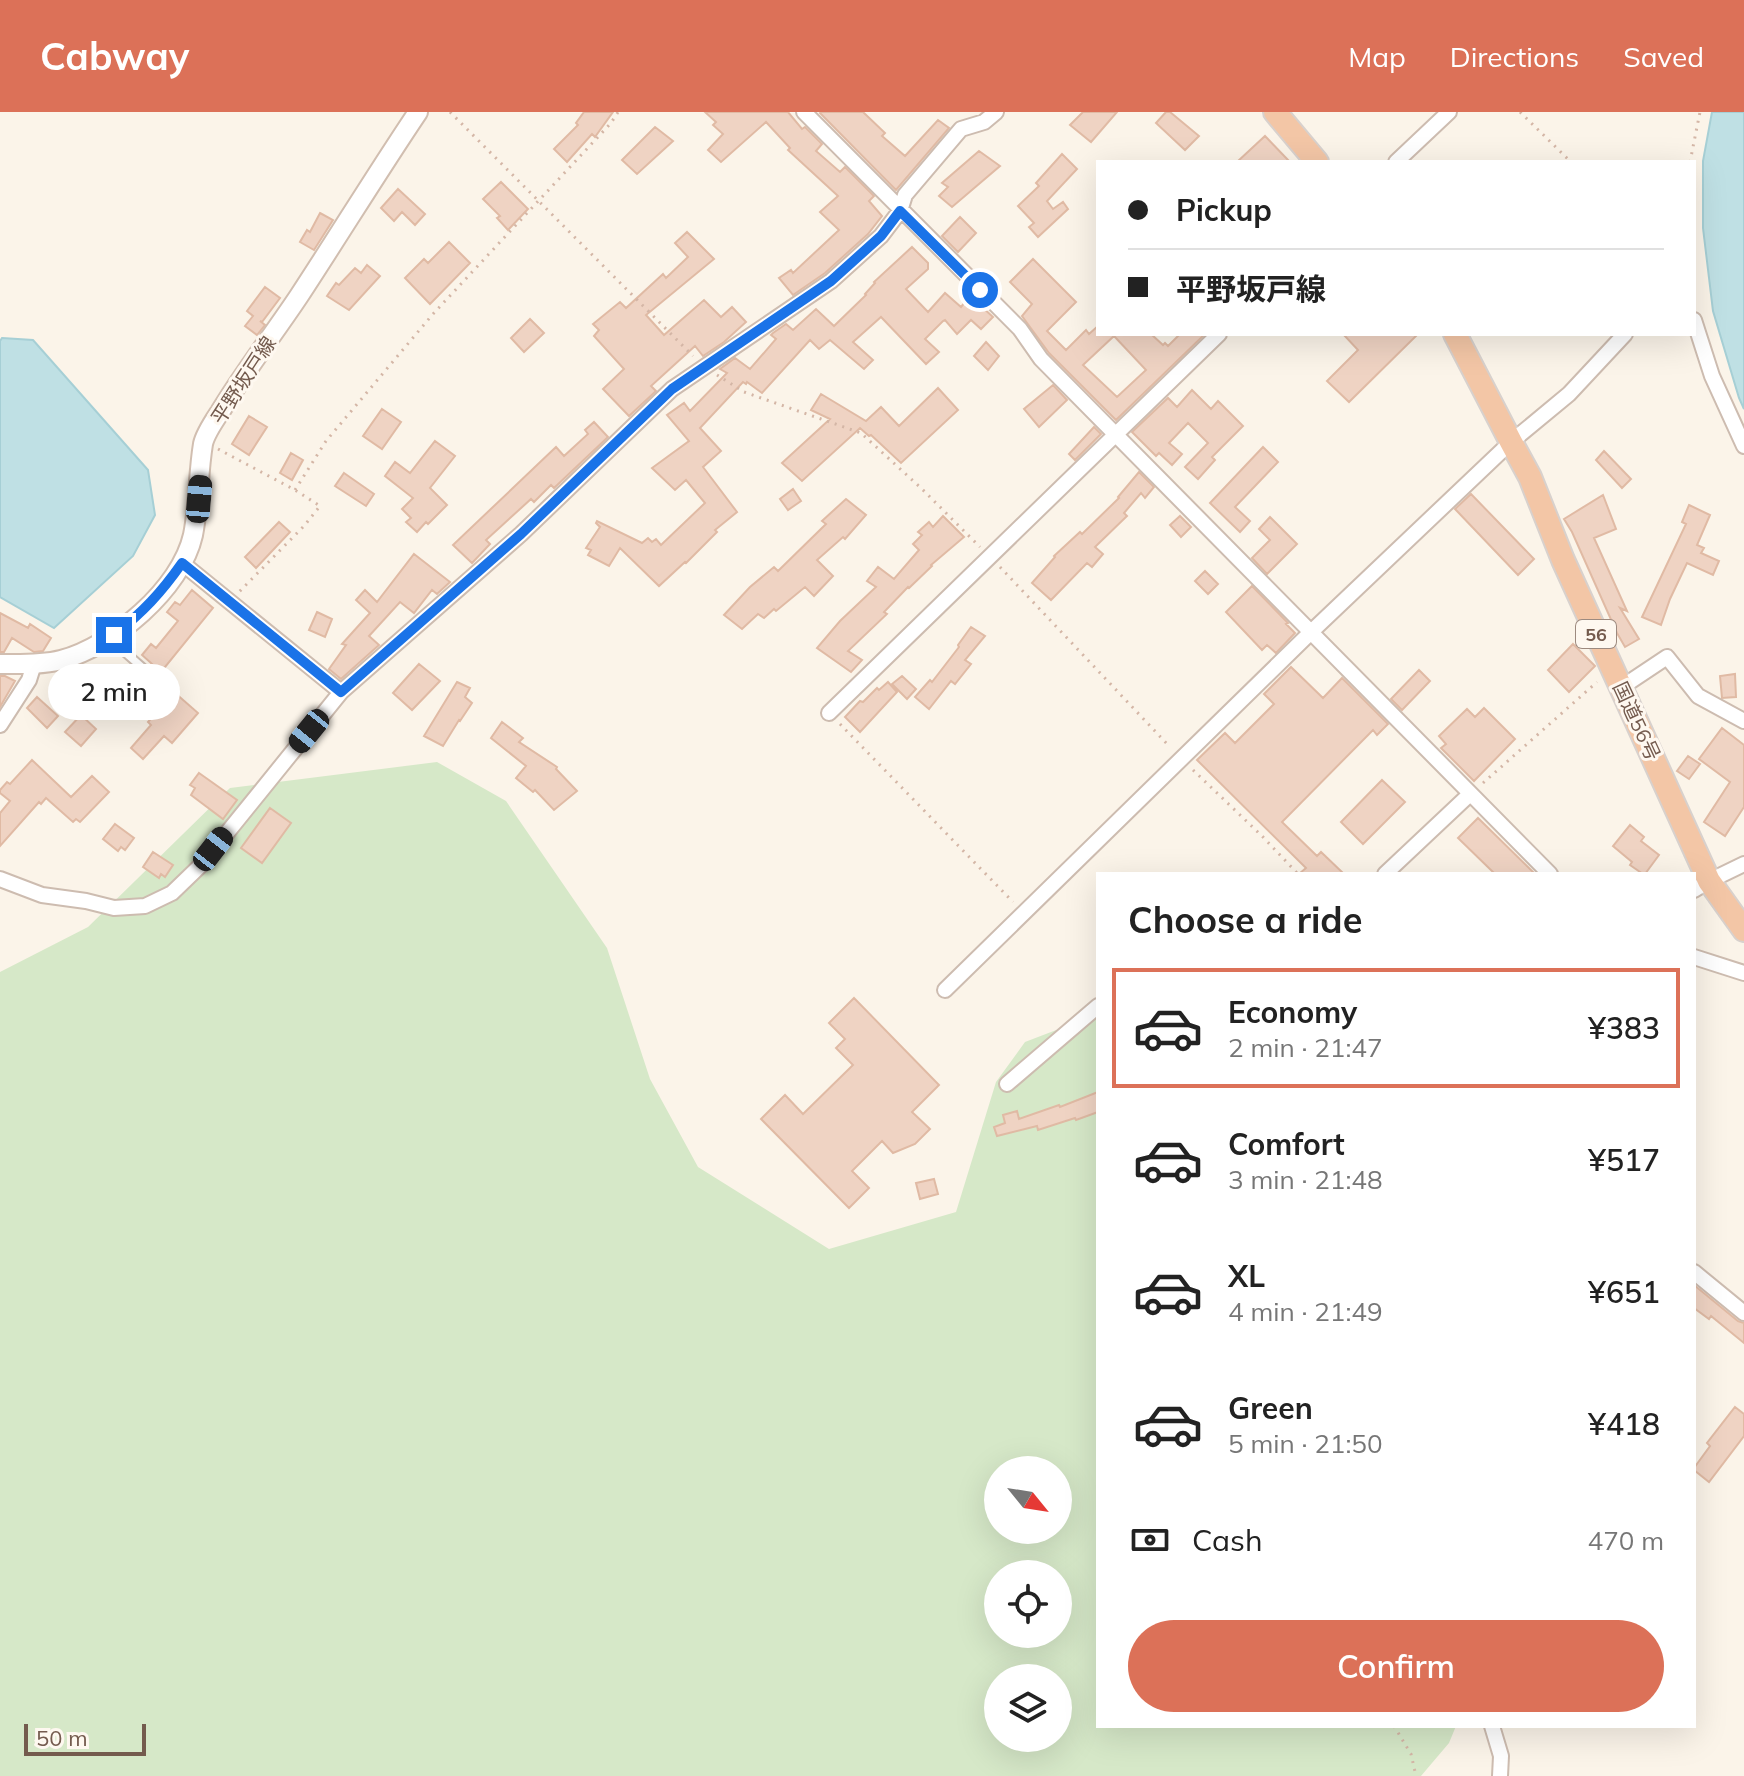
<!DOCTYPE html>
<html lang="en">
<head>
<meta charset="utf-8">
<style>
  body { margin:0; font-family:Mulish,"Noto Sans JP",sans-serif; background:#f6f6f6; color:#222; height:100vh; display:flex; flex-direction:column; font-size:30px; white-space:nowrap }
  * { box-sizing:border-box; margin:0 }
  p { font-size:26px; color:#767676 }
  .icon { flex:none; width:44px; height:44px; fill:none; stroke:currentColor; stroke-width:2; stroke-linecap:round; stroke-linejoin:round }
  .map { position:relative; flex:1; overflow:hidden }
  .sheet { position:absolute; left:1096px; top:760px; width:600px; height:856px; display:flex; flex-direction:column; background:#fff; border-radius:0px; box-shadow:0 8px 32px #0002 }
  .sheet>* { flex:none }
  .banner { position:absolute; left:1096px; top:48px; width:600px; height:176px; border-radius:0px; box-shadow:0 8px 32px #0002; display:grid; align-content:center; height:176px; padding:0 32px; background:#fff }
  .needle { width:52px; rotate:120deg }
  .fabs { position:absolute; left:984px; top:1344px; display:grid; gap:16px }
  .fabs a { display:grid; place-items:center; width:88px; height:88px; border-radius:50%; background:#fff; box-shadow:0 8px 32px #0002; font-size:40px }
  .scale { position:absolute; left:24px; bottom:20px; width:122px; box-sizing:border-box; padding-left:8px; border:4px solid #745b4e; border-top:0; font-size:22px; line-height:28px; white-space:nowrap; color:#745b4e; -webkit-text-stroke:6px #fef8f0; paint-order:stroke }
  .end { position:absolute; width:36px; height:36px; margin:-18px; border:10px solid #1a73e8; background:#fff; box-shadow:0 0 0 4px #fff }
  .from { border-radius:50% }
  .bubble { position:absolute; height:56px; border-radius:28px; background:#fff; box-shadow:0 8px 32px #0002; font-size:26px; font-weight:600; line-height:56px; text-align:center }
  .car { position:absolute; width:24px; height:48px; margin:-24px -12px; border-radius:10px; box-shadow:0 0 6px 2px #0007; background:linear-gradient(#222 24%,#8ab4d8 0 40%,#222 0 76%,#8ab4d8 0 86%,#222 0) }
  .banner b { display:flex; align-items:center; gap:28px; height:76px; font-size:30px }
  .banner b+b { border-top:2px solid #e0e0e0 }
  .banner i { width:20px; height:20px; background:#222 }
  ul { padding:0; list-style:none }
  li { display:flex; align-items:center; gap:24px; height:120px; margin:0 16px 12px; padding:0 16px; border:4px solid transparent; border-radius:0px }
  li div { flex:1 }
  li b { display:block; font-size:30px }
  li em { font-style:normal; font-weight:600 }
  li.active { border-color:#dc7158 }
  li>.icon { width:72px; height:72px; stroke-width:1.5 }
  h2 { padding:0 32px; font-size:36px; line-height:96px }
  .pay { display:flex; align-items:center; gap:20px; height:88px; padding:0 32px; font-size:30px }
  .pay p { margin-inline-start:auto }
  .action { display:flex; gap:16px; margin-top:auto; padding:16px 32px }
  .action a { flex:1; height:92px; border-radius:48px; background:#dc7158; color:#fff; font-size:32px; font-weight:600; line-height:92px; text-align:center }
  header { display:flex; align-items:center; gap:48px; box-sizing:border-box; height:112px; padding:0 40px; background:#dc7158; color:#fff }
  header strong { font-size:38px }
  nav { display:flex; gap:44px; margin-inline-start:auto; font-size:28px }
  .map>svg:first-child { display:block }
  .green { fill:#d6e8c8; fill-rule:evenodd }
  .water { fill:#bfe0e4; stroke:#a6cfd5; stroke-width:2 }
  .building { fill:#efd3c3; stroke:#e0baa4; stroke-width:2; fill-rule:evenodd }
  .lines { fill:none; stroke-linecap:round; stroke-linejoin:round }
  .service-casing { stroke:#cdbcb0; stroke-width:11 }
  .minor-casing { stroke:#cdbcb0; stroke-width:18 }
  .secondary-casing { stroke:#d1beb0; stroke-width:22 }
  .trunk-casing { stroke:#d8d1cd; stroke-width:26 }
  .path { stroke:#d4b6a6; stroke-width:3; stroke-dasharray:2 6; stroke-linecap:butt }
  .service { stroke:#fff; stroke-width:7 }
  .minor { stroke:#fff; stroke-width:14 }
  .secondary { stroke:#fff; stroke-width:18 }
  .trunk { stroke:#f3c6a6; stroke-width:22 }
  .route { stroke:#1a73e8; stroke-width:10 }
  .labels { text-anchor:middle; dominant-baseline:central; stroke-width:6; stroke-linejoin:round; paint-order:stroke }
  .shield { fill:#fef8f0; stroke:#9d8a7f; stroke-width:2 }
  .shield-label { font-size:18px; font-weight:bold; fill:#745b4e }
  .street-label { font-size:20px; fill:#745b4e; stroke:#fef8f0 }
</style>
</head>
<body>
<header>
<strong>Cabway</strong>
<nav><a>Map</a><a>Directions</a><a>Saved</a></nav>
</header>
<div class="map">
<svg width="1744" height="1664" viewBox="0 0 1744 1664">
  <rect width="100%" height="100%" fill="#fbf4e9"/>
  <!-- green -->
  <path class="green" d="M437,650l69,39 101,147 43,131 48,88 131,82 127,-37 40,-130 29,-40 73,-28v712h358l-7,17 -28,33h-1421v-804l88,-45 142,-139zM998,1358h60v60h-60zM998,1462h60v60h-60zM998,1566h60v60h-60z"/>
  <!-- water -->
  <path class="water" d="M1712,0h32v297l-5,-11 -26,-87 -10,-83v-67z
    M2,226l31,2 115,130 7,45 -22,41 -79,72 -54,-31v-256z"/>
  <!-- building -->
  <path class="building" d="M584,0h29l-18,25 -3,-3 -25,28 -13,-13 24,-24 -2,-2z
    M705,0h83l14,17 3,-2 17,17 -6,7 24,21 5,-5 29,29 -5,5 13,15 -14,18 -43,39 -32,22 -14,-17 12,-8 2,3 46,-43 -19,-18 18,-16 -50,-46 2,-2 -24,-26 -45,40 -13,-12 15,-16 -10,-9 3,-3z
    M821,0h42l22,21 -3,3 23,20 33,-36 11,8 -53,62 -76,-77z
    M1083,0h34l-26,30 -21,-17z
    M1166,0h4l29,24 -14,14 -29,-27z
    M655,15l18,14 -36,33 -15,-14z
    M1265,24l25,26h-53z
    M979,39l21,15 -48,41 -13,-11 9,-9 -6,-4z
    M1062,42l15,15 -30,32 6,8 10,-7 5,7 -30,28 -9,-10 5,-4 -16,-17 21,-20 -3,-3z
    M501,70l27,27 -20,21 -11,-12 3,-2 -17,-17z
    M398,77l27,25 -10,11 -13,-13 -8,9 -13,-13z
    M320,101l13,7 -19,30 -14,-8 7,-12 3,2z
    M960,105l16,16 -18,19 -16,-16z
    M687,120l27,27 -68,56 18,20 40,-35 17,17 11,-10 14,15 -22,20 -21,14 -8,-10 -44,40 5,5 -27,25 -26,-27 21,-20 -30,-33 5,-6 -6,-6 27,-22 6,6 37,-34 3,4 22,-21 -13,-14z
    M449,130l21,21 -40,41 -25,-26 19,-19 4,4z
    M912,135l16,16v6l-22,20 22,23 17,-19 16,14 9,-11 23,21 -12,12 -10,-9 -14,14 -12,-14 -2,1 -18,18 14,13 -13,12 -45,-47 -28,25 20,18 -9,9 -34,-29 -11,9 -9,-9 -48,53 -15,-11 -1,2 -3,-2 -43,46 21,23 -18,16 34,45 -22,18 2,2 -31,31 -1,-1 -26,24 -39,-38 -11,18 -21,-11 3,-5 -5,-2 14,-21 -4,-4 1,-2 45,22 6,-5 4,4 4,-3 5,6 44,-42 -19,-23 -11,10 -23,-22 37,-27 -22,-26 17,-12 6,8 37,-38 -7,-4 15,-11 15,11 26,-30 -5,-4 2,-2 13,-9 7,6 23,-21 18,17 32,-31 -1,-1 10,-11 -1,-1z
    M1033,147l43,43 -29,29 19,19 20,-20 3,4 9,-8v8h53l12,11 2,-2 3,3 10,-10 -1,-2h28l-89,86 -67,-67 -27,-37 10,-12 -22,-22zM1114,224l32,34 -29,27 -34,-32z
    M367,153l13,11 -31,34 -22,-14 9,-13 3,2 16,-17 6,5z
    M265,175l15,11 -18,24 -2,-1 5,4 -8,10 -12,-9 8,-10 -6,-5z
    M530,207l14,14 -20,19 -13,-14z
    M1343,222h75l-69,68 -22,-21 31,-31z
    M986,230l13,14 -11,14 -14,-14z
    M1053,273l14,15 -28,27 -15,-18z
    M938,276l20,22 -57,53 -30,-28 -2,1 -9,-8 -58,53 -20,-18 48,-44 -19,-9 10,-16 45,27 15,-14 18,19z
    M1192,278l19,19 7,-8 25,25 -31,31 3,3 -17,19 -13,-12 23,-24 -20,-20 -19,20 13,11 -10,11 -13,-12 -3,3 -24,-24 36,-34 9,9z
    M382,297l19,13 -19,27 -19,-13z
    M249,304l18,11 -18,28 -17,-11z
    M594,310l14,15 -54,51 -3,-3 -17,17 -3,-3 -45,41 4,4 -18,19 -19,-18 103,-98 8,9 24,-22 -3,-4z
    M1094,315l7,7 -26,26 -6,-6z
    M435,329l20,15 -25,32 17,17 -19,19 -2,-2 -9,10 -11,-10 5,-4 -9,-9 11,-11 -28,-22 10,-14 15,11z
    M1263,335l15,15 -43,45 15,14 -10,11 -30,-29z
    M1604,339l27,28 -9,9 -26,-28z
    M291,341l12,7 -11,20 -12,-7z
    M1139,360l15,15 -9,11 -4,-5 -17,20 3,3 -32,31 8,7 -11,13 -5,-4 -36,37 -19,-17 23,-26 -1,-1 26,-24 2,2 37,-36 -1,-1z
    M344,361l30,21 -8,12 -31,-20z
    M793,377l8,12 -13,9 -8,-11z
    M1471,382l63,65 -16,16 -63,-66z
    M1603,383l13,34 -22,9 33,73 -7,-3 19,31 -14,8 -8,-14 -45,-101 -8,-13z
    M846,387l20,16 -21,24 -2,-2 -26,23 16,16 -19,20 -9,-9 -29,24 -2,-2 -10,9 -6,-4 -16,15 -18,-14 26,-28 24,-20 4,4 48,-47 -4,-3z
    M1689,393l21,10 -13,30 7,3 -3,5 18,8 -6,14 -26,-12 -17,36 -9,26 -19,-8 44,-93 -4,-2z
    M943,404l21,21 -33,28 1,1 -23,22 -1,-1 -24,25 3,2 -39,37 14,9 -11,12 -34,-24 23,-27 36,-34 -9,-6 11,-14 16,12 25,-29 -6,-6 9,-9 -4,-3 11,-10 4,5z
    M1180,404l11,11 -10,10 -11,-12z
    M1270,405l27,27 -30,30 -15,-16 18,-18 -11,-11z
    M279,410l11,10 -34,36 -11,-11z
    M414,442l36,28 -13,12 -5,-4 -18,23 -14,-11 -31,34 10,9 -38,34 -12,-10 17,-24 -4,-1 28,-31 -14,-13 9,-10 12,12z
    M1205,459l13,13 -10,10 -13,-13z
    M1252,474l36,37 -2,1 9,9 -19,20 -9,-8 -5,5 -36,-38z
    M192,478l21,18 -52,64 -19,-17 9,-11 5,4 22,-27 -11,-9 8,-10 5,3z
    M317,500l15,7 -7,18 -16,-7z
    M0,501l28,15 2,-4 21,14 -8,13 -9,1 -22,-14 -8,14h-4z
    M971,515l14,9 -20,24 6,4 -16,20 -4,-3 -22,28 -14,-12 15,-17 2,2 27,-35 -1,-2z
    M1573,532l22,22 -26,26 -21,-22z
    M419,552l21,17 -28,29 -19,-17z
    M1291,555l32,31 19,-20 46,46 -11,11 -4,-5 -91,92 35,34 4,-4 23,22h-45l7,-6 -109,-108 28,-27 10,10 39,-39 -10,-10z
    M1419,558l11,11 -28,29 -11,-11z
    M1735,562l1,23 -14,1 -2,-22z
    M0,564h5l10,5 -15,26z
    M902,564l14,13 -9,10 -15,-15z
    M457,570l13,6 -5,9 7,6 -12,18 -1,-1 -16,26 -19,-10z
    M888,570l9,10 -37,40 -15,-15 15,-16 3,1 14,-14 2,2z
    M174,580l24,21 -26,30 -8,-7 -21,23 -12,-11 20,-23 -3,-3z
    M37,585l21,19 -11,12 -20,-20z
    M1484,596l31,31 -41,42 -33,-33 5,-4 -7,-8 28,-27 8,8z
    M81,603l15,14 -15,17 -16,-14z
    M502,610l21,16 -4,4 38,25 -1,2 21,22 -23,19 -19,-20 -2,2 -17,-14 10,-12 -35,-28z
    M1722,616l22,17v62l-19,29 -21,-14 26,-40 -31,-23z
    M1688,644l12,8 -11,15 -12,-8z
    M32,648l39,37 21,-21 17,16 -29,30 -4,-3 -3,3 -27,-24 -5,6 -2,-2 -39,44v-33l10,-12 -10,-8v-3l7,-8 3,2z
    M199,661l38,27 -14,19 -32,-24 4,-7 -5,-3z
    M1382,668l23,22 -42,42 -22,-22z
    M270,696l21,15 -29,40 -21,-15z
    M1478,706l57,56h-40l-37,-36z
    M115,712l19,14 -9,12 -4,-3 -3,4 -15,-12z
    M1630,713l14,12 -3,4 18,14 -14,19h-2l-13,-9 2,-3 -19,-16z
    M153,740l20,13 -8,12 -4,-3 -2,4 -16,-11z
    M854,886l85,87 -27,27 18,17 -15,15 -22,9 -11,-12 -30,30 17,17 -20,20 -88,-89 24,-24 18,19 50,-49 -17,-17 9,-9 -16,-16z
    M1098,980v20l-22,8 -1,-2 -37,12 -1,-4 -40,10 -3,-9 11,-4 -2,-8 14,-4 2,8 40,-14 1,2z
    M934,1067l4,15 -18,5 -4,-16z
    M1694,1173l44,36 6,2v20l-33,-27 -2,3 -15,-11z
    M1735,1295l9,7v22l-35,46 -15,-12v-2l16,-22 -3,-3z"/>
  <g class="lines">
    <defs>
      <path id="service" d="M115,525l4,10 25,22 9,16"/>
      <path id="minor" d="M804,0l216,217 21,30 509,515
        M1396,50l53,-50
        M1694,208l18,56 32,70
        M182,451l159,129
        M1622,575l45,-30 31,39 46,25
        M829,601l390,-379
        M0,613l29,-45 5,-16
        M1385,762l85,-80
        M0,767l42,16 44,6 28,7 31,-2 27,-13 29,-28 140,-173 180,-158 151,-145 159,-108 50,-45 19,-25 5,-16 56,-66 23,-7 12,-10
        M1694,778l15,-9 35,-17
        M1694,845l50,16
        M945,878l365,-357 201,-191 58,-48 56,-60
        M1007,972l91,-78
        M1694,1160l50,41
        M1492,1614l9,30 -1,20"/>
      <path id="secondary" d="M0,552c20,0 41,1 61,-4 52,-14 120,-71 132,-125 6,-30 5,-61 10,-91 2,-10 11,-23 17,-32 24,-40 53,-77 79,-116 40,-61 78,-123 119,-184"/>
      <path id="trunk" d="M1275,0l42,50
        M1455,222l56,108 19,35 33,83 146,321 35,49"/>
    </defs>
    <!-- service casing -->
    <use href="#service" class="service-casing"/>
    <!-- minor casing -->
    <use href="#minor" class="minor-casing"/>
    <!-- secondary casing -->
    <use href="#secondary" class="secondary-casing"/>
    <!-- trunk casing -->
    <use href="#trunk" class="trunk-casing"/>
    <!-- path -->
    <path class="path" d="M450,0l243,244
      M1520,0l51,50
      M1690,50l10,-50
      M717,263l27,17 117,41 61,56 58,58
      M218,337l77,41 25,16 -16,20 -65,66
      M295,378l31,-49 107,-127 178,-191 7,-11
      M1000,455l170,180
      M840,612l173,178
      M1193,658l69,66 36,38
      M1483,671l114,-101
      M1394,1614l17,28 5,22"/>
    <!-- service -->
    <use href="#service" class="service"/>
    <!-- minor -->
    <use href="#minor" class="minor"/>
    <!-- secondary -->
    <use href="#secondary" class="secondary"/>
    <!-- trunk -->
    <use href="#trunk" class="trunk"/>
  </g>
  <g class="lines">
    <!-- route -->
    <path class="route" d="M114,523c29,-23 47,-42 68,-72l159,129 180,-158 151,-145 159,-108 50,-45 19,-25 80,79"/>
  </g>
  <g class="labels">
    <!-- shield labels -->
    <rect class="shield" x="1576" y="508" width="40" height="28" rx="6"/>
    <g class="shield-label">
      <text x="1596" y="522">56</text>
    </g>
    <!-- street labels -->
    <g class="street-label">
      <text transform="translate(243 268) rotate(-57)">平野坂戸線</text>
      <text transform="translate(1637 609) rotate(65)">国道56号</text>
    </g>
  </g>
</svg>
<div class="fabs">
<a><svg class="needle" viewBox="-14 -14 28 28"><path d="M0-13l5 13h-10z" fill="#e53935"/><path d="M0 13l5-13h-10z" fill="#767676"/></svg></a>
<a><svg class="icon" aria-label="locate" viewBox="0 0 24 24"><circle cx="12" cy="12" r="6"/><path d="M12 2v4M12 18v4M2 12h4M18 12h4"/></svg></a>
<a><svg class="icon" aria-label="layers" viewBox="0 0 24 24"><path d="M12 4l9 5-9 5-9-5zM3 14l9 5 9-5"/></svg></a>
</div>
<div class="scale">50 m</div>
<i class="end from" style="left:980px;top:178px"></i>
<i class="end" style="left:114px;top:523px"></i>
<div class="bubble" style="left:48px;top:552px;width:132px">2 min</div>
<i class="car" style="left:199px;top:387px;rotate:5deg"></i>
<i class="car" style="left:309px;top:619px;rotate:219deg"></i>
<i class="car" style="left:213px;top:737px;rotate:38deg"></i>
<div class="banner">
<b><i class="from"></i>Pickup</b>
<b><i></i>平野坂戸線</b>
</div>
<section class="sheet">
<h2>Choose a ride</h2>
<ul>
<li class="active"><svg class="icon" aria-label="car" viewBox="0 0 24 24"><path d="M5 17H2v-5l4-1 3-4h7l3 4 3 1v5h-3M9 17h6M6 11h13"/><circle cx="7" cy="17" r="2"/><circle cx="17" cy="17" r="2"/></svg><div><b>Economy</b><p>2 min · 21:47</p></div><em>¥383</em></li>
<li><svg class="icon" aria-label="car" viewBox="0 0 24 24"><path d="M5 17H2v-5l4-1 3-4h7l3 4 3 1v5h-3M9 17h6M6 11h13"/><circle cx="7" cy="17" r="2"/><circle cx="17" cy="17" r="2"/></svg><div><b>Comfort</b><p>3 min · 21:48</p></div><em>¥517</em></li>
<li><svg class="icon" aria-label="car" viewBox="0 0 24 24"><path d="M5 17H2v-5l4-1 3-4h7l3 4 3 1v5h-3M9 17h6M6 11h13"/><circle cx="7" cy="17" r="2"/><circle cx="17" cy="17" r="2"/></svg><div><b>XL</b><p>4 min · 21:49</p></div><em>¥651</em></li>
<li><svg class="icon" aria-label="car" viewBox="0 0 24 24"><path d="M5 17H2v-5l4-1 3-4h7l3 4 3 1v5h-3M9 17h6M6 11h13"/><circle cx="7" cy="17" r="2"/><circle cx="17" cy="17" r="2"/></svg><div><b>Green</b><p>5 min · 21:50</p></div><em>¥418</em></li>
</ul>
<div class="pay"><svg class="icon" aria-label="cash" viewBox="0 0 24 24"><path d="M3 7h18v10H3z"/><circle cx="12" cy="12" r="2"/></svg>Cash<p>470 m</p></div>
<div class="action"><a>Confirm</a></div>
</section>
</div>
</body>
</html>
